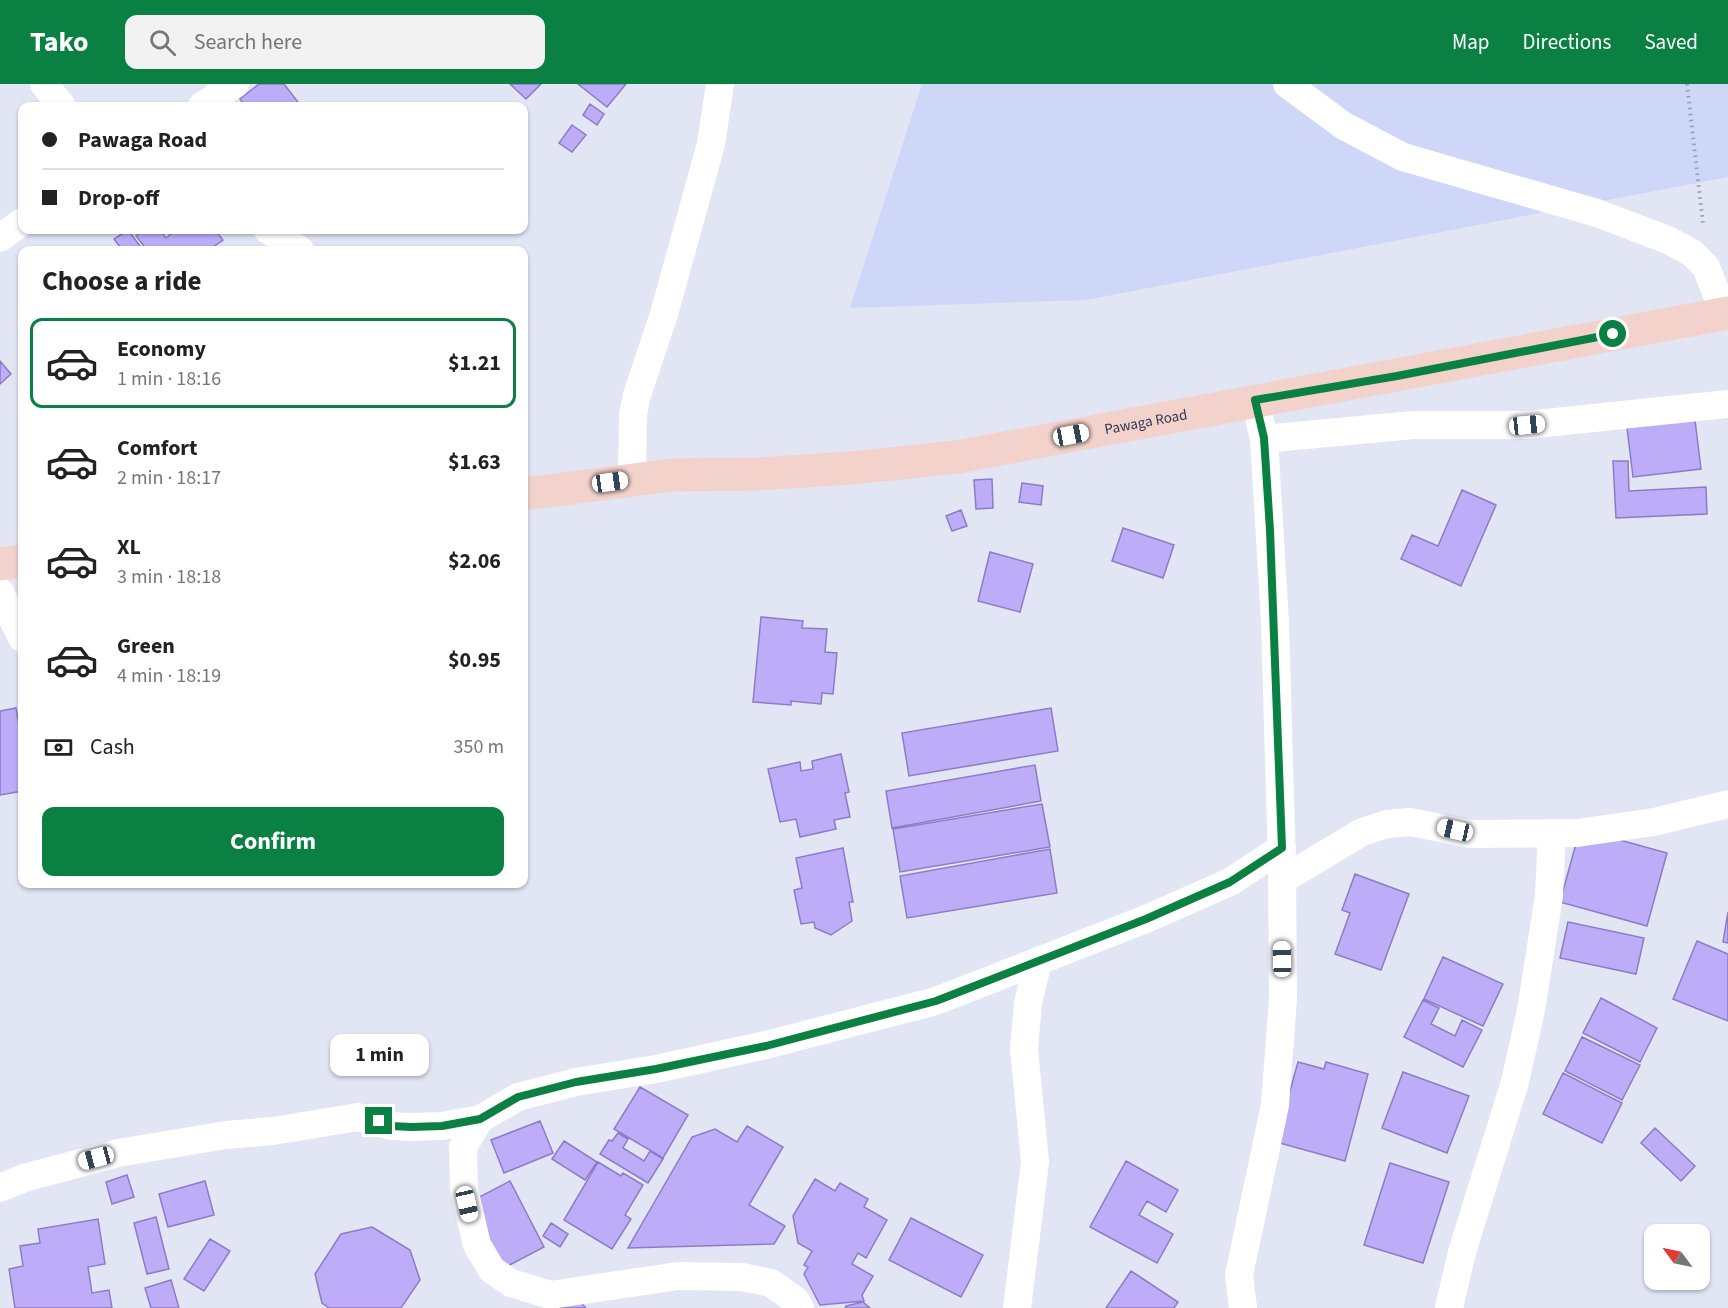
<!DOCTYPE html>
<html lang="en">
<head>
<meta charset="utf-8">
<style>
  body { margin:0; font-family:"Source Sans 3",sans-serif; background:#f2f2f2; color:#222; height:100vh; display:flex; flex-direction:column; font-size:22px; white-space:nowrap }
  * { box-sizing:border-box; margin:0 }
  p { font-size:20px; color:#767676 }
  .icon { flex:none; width:33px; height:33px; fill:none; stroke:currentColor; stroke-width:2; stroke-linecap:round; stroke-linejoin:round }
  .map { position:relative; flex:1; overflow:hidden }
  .panel { position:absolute; left:18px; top:162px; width:510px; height:642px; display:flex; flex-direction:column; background:#fff; border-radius:12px; box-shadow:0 2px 4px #0004 }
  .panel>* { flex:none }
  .banner { position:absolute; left:18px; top:18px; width:510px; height:132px; border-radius:12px; box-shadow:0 2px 4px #0004; display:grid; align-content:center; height:132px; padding:0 24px; background:#fff }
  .needle { width:39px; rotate:303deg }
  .tools { position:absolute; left:1644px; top:1140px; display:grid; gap:12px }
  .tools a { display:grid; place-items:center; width:66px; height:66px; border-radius:12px; background:#fff; box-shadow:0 2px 4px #0004; font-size:30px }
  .end { position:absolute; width:27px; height:27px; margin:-14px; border:8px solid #0b8043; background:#fff; box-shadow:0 0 0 3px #fff }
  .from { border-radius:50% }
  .bubble { position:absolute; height:42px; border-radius:12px; background:#fff; box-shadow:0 2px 4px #0004; font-size:20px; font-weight:700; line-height:42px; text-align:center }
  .car { position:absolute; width:18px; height:36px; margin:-18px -9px; border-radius:8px; box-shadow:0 0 4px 2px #0007; background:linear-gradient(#fff 24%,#345 0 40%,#fff 0 76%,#345 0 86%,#fff 0) }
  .banner b { display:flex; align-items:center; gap:21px; height:57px; font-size:22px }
  .banner b+b { border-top:2px solid #e0e0e0 }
  .banner i { width:15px; height:15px; background:#222 }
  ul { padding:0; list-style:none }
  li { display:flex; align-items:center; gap:18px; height:90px; margin:0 12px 9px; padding:0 12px; border:3px solid transparent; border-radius:12px }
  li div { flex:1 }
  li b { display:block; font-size:22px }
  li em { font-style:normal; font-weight:700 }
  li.on { border-color:#0b8043 }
  li>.icon { width:54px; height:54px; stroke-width:1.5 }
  h2 { padding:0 24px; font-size:27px; line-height:72px }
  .pay { display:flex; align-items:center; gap:15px; height:66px; padding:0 24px; font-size:22px }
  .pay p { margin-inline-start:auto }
  .primary-button { display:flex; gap:12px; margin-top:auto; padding:12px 24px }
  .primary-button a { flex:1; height:69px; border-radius:12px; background:#0b8043; color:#fff; font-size:24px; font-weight:700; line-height:69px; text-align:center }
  header { display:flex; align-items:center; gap:36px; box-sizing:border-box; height:84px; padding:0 30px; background:#0b8043; color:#fff }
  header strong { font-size:28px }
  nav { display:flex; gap:33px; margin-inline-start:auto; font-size:21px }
  .search { width:420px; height:54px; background:#f2f2f2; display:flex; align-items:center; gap:15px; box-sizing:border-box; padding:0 21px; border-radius:12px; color:#767676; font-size:22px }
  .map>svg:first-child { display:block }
  .built { fill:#cfd7f9 }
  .building { fill:#bdacf8; stroke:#8d7cc4; stroke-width:1.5 }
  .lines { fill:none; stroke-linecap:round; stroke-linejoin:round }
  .path { stroke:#979cb2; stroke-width:4; stroke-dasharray:1.5 4.5; stroke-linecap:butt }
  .street { stroke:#fff; stroke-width:28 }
  .secondary { stroke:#f2d2cb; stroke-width:33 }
  .route { stroke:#0b8043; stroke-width:8 }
  .labels { text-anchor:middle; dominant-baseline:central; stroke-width:4.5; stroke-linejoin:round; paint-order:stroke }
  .street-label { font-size:15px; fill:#303755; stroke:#f2f2f2 }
</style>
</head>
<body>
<header>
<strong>Tako</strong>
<div class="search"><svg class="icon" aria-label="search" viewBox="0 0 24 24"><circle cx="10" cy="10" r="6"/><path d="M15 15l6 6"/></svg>Search here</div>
<nav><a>Map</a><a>Directions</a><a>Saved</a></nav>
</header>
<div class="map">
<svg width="1728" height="1224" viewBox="0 0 1728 1224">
  <rect width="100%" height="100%" fill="#e1e5f4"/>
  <!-- built -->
  <path class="built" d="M922,0h806v93l-642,123 -236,8z"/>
  <!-- building -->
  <path class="building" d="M259,0h25l17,22h-56l-5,-7z
    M510,0h31l-15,15z
    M578,0h48l-19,23z
    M590,20l14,10 -7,11 -14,-10z
    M572,41l14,10 -14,17 -13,-9z
    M128,146l15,20h-21l-8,-11z
    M144,146h16l6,8 6,-5 -2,-3h45l8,10 -14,10h-62l-11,-14z
    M0,277l11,13 -11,10z
    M1695,336l6,49 -68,8 -6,-49z
    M1613,377h15l1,30 77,-4 1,27 -91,4z
    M992,395l1,29 -17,1 -2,-29z
    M1022,399l21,3 -2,19 -22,-3z
    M1462,406l34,15 -35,81 -60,-27 11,-24 26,11z
    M961,426l6,16 -15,5 -6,-15z
    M1123,444l51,17 -11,33 -51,-17z
    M990,468l43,12 -13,48 -42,-11z
    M761,533l42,4 -1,7 25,1 -2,23 12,1 -4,41 -11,-1 -1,11 -30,-3v4l-38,-3z
    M16,624l6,33v50l-22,4v-84z
    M1051,624l7,43 -149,25 -7,-43z
    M841,670l8,38 -4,1 5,24 -16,3 2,9 -36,8 -4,-18 -16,3 -12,-53 32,-7 1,9 12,-2 -1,-8z
    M1035,681l6,36 -149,27 -6,-37z
    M1042,720l8,43 -150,25 -7,-43z
    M1580,745l87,24 -20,73 -87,-24z
    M843,764l10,54h-4l3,19 -21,14 -16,-7 -1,-6 -13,2 -7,-34 8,-2 -6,-30z
    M1050,765l7,44 -150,25 -7,-42z
    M1355,790l54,20 -28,76 -46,-16 15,-41 -8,-3z
    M1728,828v31l-5,-1z
    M1568,838l76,16 -8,36 -76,-16z
    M1697,857l31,13v67l-55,-22z
    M1443,873l60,27 -20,42 -59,-27z
    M1601,914l56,30 -17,34 -57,-29z
    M1423,916l16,8 -8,16 24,12 7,-16 20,10 -19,37 -59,-30z
    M1582,953l58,28 -18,35 -57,-29z
    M1298,978l26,7 2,-7 42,12 -23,87 -69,-19z
    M1403,988l66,24 -22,57 -65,-25z
    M1563,989l59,30 -20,40 -59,-29z
    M640,1003l48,28 -25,43 -49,-29z
    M540,1037l13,32 -49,20 -13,-33z
    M747,1042l36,21 -34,58 36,21 -11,18 -146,4 64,-111 23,-8 22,13z
    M1655,1044l40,38 -14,15 -40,-38z
    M618,1049l10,6 -5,9 21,13 6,-10 13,8 -15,24 -48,-29 9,-14 3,1z
    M564,1057l33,21 -12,18 -33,-21z
    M1126,1077l52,29 -12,22 -19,-11 -8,14 34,19 -16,29 -67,-36z
    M598,1078l23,14 2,-3 20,12 -18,30 6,4 -19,30 -48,-29z
    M1390,1079l59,19 -26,81 -59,-18z
    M127,1091l7,22 -22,7 -6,-22z
    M815,1095l20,12 5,-8 28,16 -4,8 23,13 -21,38 -8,-5 -6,11 21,12 -11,19 2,6 -44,4 -16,-31 4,-7 -4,-2 8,-14 -14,-8 -5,-27z
    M205,1097l9,34 -46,12 -9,-33z
    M510,1097l34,66 -46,24 -34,-66z
    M156,1133l13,52 -22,5 -13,-51z
    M911,1134l72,37 -22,42 -72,-37z
    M98,1135l7,45 -17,3 4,26 17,-3 3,18h-97l-6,-39 14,-3 -3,-20 20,-3 -2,-14z
    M551,1139l17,11 -8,13 -17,-11z
    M372,1143l38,23 10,30 -19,28h-72l-7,-5 -7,-29 26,-40z
    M210,1155l20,12 -26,40 -20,-12z
    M1131,1187l47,31 -4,6h-68z
    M171,1196l8,28h-28l-6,-20z
    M573,1211l13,13h-26z
    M863,1218l7,6h-25l1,-2z"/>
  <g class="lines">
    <!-- path -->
    <path class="path" d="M1687,0l16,140"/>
    <!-- street -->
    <path class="street" d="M44,0l18,22
      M1287,0l57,42 59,31 194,56 71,27 24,13 14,14 18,46
      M202,22l33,-22
      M268,146l32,20
      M0,154l22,-16
      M1264,355l149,-14h114l201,-21
      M632,395l1,-65 4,-19 27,-81 47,-170 9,-60
      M0,508l22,46
      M1282,796l80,-48 25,-8 23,-2 61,12 106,-1 77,-11 74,-18
      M0,1104l24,-10 94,-25 108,-18 47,-4 85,-14 33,9 20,1 31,-1 38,-7
      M800,1224l-5,-8 -24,-17 -29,-6 -64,-1 -128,19 -39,-12 -19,-13 -15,-25 -13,-56 -1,-42 17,-28 38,-22 58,-15 80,-13 110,-24 170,-44 210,-82 84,-37 52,-34
      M1017,1224l18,-146 -11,-113 4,-46 10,-42
      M1243,1224l-4,-33 36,-170 8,-105 -1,-136 -7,-242 -11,-183 -9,-39
      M1449,1224l13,-56 53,-170 16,-72 18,-114 3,-63"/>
    <!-- secondary -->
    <g class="secondary">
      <path id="s1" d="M524,410l148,-19 87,-1 92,-6 106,-11 771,-144"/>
      <path d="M0,480l22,-3"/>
    </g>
  </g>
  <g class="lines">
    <!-- route -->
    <path class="route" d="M379,1037l12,5 20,1 31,-1 38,-7 38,-22 58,-15 80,-13 110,-23 170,-45 210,-82 84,-37 52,-34 -12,-318 -6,-92 -9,-38 142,-24 216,-42"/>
  </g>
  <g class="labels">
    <!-- street labels -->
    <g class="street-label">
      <text stroke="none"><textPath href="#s1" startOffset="627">Pawaga Road</textPath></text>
    </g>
  </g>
</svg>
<div class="tools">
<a><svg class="needle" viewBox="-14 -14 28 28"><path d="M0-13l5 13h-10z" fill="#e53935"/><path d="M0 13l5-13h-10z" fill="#767676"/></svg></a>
</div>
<i class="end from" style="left:1613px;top:250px"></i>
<i class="end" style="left:379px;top:1037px"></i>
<div class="bubble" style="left:330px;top:950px;width:99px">1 min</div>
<i class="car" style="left:1527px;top:341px;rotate:84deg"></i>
<i class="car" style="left:1071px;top:351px;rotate:79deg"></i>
<i class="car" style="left:610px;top:398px;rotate:82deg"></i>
<i class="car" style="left:1455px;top:746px;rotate:283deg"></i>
<i class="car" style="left:1282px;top:875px;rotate:359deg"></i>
<i class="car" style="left:96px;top:1074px;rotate:255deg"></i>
<i class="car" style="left:467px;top:1120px;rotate:167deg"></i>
<div class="banner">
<b><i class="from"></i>Pawaga Road</b>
<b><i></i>Drop-off</b>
</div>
<section class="panel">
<h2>Choose a ride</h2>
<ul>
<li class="on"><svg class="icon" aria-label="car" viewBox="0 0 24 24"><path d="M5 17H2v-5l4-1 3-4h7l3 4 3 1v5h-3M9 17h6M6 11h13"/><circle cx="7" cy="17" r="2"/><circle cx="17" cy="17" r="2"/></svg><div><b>Economy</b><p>1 min · 18:16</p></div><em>$1.21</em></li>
<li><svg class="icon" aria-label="car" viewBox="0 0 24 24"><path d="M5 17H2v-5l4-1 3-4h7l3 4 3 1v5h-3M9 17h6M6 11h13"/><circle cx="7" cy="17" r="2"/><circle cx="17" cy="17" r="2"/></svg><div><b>Comfort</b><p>2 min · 18:17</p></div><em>$1.63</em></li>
<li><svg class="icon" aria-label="car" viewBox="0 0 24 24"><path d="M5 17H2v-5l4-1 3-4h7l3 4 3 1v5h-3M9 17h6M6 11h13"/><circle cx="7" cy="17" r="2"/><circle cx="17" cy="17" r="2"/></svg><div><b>XL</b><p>3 min · 18:18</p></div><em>$2.06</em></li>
<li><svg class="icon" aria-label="car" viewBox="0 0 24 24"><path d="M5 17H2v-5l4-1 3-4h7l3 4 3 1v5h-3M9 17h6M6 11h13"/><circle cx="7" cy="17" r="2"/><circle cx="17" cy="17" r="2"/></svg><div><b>Green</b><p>4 min · 18:19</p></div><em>$0.95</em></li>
</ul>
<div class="pay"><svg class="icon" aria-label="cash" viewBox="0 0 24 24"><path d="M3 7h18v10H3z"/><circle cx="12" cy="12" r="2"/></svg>Cash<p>350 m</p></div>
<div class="primary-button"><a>Confirm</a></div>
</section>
</div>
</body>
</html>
